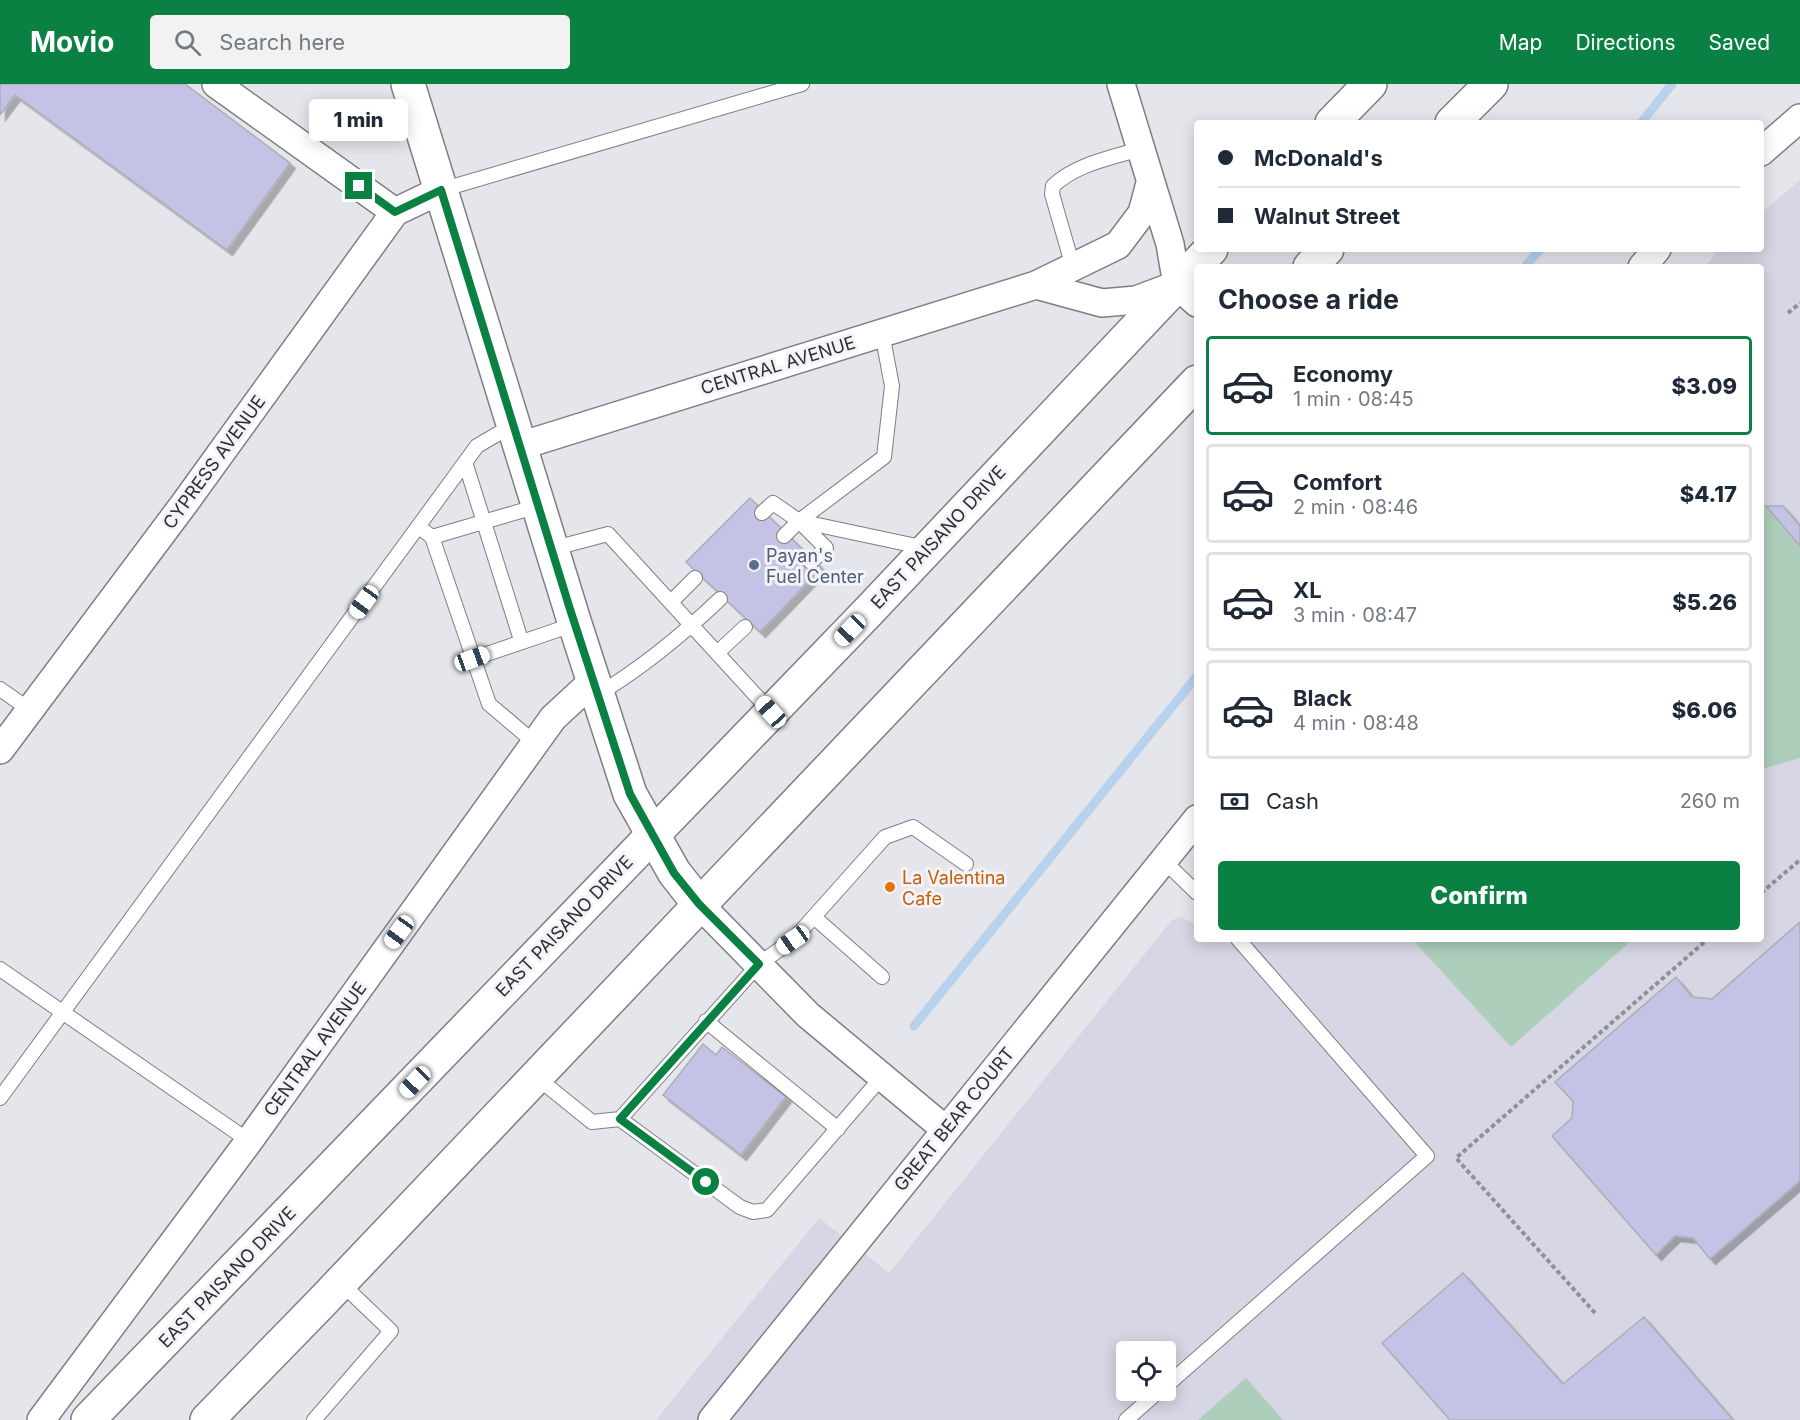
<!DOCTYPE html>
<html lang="en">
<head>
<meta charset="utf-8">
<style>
  body { margin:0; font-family:Inter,sans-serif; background:#f2f2f3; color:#1f2937; height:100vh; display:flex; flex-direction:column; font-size:22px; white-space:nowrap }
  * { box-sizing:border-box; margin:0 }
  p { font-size:20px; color:#747a83 }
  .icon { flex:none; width:33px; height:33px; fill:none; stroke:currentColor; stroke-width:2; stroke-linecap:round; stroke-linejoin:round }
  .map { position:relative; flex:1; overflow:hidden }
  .drawer { position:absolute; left:1194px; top:180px; width:570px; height:678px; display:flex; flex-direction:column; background:#fff; border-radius:6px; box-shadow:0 3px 15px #0003 }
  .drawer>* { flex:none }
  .guide { position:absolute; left:1194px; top:36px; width:570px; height:132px; border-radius:6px; box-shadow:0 3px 15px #0003; display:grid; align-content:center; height:132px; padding:0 24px; background:#fff }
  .fabs { position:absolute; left:1116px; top:1257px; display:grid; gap:12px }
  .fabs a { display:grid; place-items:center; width:60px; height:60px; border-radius:6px; background:#fff; box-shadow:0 3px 15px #0003; font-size:30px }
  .end { position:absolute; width:27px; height:27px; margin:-14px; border:8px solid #0b8043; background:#fff; box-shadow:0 0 0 3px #fff }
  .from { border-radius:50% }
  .bubble { position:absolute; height:42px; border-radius:6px; background:#fff; box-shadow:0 3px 15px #0003; font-size:20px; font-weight:800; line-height:42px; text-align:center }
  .car { position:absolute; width:18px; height:36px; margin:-18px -9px; border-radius:8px; box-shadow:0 0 4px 2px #0007; background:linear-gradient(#fff 24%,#345 0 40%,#fff 0 76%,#345 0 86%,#fff 0) }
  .guide b { display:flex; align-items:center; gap:21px; height:57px; font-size:22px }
  .guide b+b { border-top:2px solid #e0e1e3 }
  .guide i { width:15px; height:15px; background:#1f2937 }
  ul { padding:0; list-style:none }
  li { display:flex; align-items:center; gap:18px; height:99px; margin:0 12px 9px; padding:0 12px; border:3px solid #e0e1e3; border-radius:6px }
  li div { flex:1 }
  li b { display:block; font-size:22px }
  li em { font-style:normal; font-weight:800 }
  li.on { border-color:#0b8043 }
  li>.icon { width:54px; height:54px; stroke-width:1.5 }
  h2 { padding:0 24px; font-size:27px; line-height:72px }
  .pay { display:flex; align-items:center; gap:15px; height:66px; padding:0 24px; font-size:22px }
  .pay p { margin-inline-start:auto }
  .button { display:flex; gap:12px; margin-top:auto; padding:12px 24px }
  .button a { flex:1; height:69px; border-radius:6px; background:#0b8043; color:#fff; font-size:24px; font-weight:800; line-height:69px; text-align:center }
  header { display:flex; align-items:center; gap:36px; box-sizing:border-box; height:84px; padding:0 30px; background:#0b8043; color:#fff }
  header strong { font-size:28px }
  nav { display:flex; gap:33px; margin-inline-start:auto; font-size:21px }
  .search { width:420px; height:54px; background:#f2f2f3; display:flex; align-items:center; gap:15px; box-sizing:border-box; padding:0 21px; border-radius:6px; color:#747a83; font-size:22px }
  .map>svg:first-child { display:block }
  .built { fill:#d6d6e4; fill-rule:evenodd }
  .green { fill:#adcebb }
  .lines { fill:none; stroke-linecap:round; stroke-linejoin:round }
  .stream { stroke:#b8d1ed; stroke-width:9 }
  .building { fill:#c4c3e5; stroke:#adadb3; stroke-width:1.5; filter:url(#shadow) }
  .service-casing { stroke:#7e7e83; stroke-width:16 }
  .minor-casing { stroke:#7e7e83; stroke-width:30 }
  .secondary-casing { stroke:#7e7e83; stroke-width:36 }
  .primary-casing { stroke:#7e7e83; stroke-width:36 }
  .path { stroke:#909095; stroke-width:4; stroke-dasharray:4.5 3; stroke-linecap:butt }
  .service { stroke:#fff; stroke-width:14 }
  .minor { stroke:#fff; stroke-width:27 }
  .secondary { stroke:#fff; stroke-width:33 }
  .primary { stroke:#fff; stroke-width:33 }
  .route { stroke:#0b8043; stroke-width:8 }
  .service-dot { fill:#5c6f8a; stroke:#f3f3f9; stroke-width:2 }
  .food-dot { fill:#e8710a; stroke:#f3f3f9; stroke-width:2 }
  .labels { text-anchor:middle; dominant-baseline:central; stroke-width:6; stroke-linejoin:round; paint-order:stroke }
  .street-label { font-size:18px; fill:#2f2f32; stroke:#f3f3f9 }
  .service-label { font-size:18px; fill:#4e5e75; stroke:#f3f3f9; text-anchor:start }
  .food-label { font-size:18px; fill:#c56008; stroke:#f3f3f9; text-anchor:start }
</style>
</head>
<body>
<header>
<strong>Movio</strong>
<div class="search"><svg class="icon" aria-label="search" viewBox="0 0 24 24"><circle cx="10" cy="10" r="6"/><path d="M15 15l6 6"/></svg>Search here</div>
<nav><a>Map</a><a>Directions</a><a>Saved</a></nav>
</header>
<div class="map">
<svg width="1800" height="1336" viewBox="0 0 1800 1336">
  <defs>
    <filter id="shadow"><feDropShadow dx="5.5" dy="5.5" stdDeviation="0" flood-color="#0004"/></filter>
  </defs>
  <rect width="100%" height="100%" fill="#e5e5ec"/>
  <!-- built -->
  <path class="built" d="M1800,96v1240h-1144l163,-202 70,55 283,-353 9,-3 12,6 4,-4v20h564v-672h-57l15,-18h42v-36zM1126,1268h40v38h-40z"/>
  <!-- green -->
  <path class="green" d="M1761,417l39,45v212l-39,11z
    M1412,855h221l-122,108z
    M1246,1294l37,42h-85z"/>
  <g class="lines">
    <!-- stream -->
    <path class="stream" d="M1641,39l31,-39
      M1525,183l15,-18
      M914,942l283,-350"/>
  </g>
  <!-- building -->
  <path class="building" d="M0,0h185l105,79 -63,87 -212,-155 -15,20z
    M750,414l72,70 -62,64 -74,-70z
    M1766,422h17l17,20v20z
    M1800,838v259l-90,78 -17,-21 -18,-2 -19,19 -104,-119 20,-18 1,-17 -18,-19 121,-105 16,20 20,2z
    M703,960l13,11 6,-8 64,50 -45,58 -78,-60z
    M1463,1189l100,111 81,-67 89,103h-283l-68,-77z"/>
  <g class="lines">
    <defs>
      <path id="service" d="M441,106l361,-106
        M1073,183l-21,-73 1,-8c23,-22 58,-28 87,-37
        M465,378l56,178
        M762,429l11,-10 26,18 27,27 -15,14
        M799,437l85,-64 8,-71 -10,-53
        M419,443l13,10 57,167 46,39
        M784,452l15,-15 127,27
        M432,453l106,-31
        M551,465l57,-15 163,178
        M671,518l24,-24
        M717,569l28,-26
        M472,575l103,-35
        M0,605l30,21
        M597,611c45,-27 85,-60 123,-96
        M1163,776l34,33
        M814,833l68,60
        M0,885l249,172
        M706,937l132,108
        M535,992l57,46 28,-3 120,88 13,5 14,-2 114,-132
        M0,1014l477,-652 36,-21
        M620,1035l139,-155 34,-24 92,-103 28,-10 53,37
        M1166,1302l261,-230 -189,-217
        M314,1336l77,-89 -51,-49
        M1126,1336l34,-30"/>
      <path id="minor" d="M216,0l179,128
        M1121,0l49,160 7,41 20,18
        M1761,68l39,-34
        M1642,183l15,-18
        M1036,201l82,-40 24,-32 8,-30
        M520,362l516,-161 66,18 34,-3 40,-15
        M0,666l184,-246 211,-292 46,-22
        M699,820l109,111 138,115
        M41,1336l208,-279 304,-423 40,-37
        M712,1336l485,-601"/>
      <path id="secondary" d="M408,0l167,540 55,170 44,78 25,32"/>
      <path id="primary" d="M1332,39l38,-39
        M1452,39l39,-39
        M1310,183l17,-18
        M88,1336l779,-807 344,-364
        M207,1336l114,-117 876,-921"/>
    </defs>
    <!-- service casing -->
    <use href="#service" class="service-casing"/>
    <!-- minor casing -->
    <use href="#minor" class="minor-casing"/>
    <!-- secondary casing -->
    <use href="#secondary" class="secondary-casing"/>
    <!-- primary casing -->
    <use href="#primary" class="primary-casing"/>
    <!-- path -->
    <path class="path" d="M1788,229l12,-10
      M1761,809l39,-33
      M1595,1229l-139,-155 252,-219"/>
    <!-- service -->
    <use href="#service" class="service"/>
    <!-- minor -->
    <use href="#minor" class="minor"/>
    <!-- secondary -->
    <use href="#secondary" class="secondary"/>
    <!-- primary -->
    <use href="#primary" class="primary"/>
  </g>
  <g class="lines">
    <!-- route -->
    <path class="route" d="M359,102l36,26 46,-22 128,416 61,188 44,79 25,31 60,60 -139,155 86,63"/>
  </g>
  <!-- markers -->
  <circle class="service-dot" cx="754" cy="481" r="6"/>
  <circle class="food-dot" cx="890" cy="803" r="6"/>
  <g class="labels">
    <!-- street labels -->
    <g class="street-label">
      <text transform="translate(778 281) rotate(-17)">CENTRAL AVENUE</text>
      <text transform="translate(214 378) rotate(-54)">CYPRESS AVENUE</text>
      <text transform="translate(938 453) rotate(-47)">EAST PAISANO DRIVE</text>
      <text transform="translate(564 842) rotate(-46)">EAST PAISANO DRIVE</text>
      <text transform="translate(315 965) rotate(-54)">CENTRAL AVENUE</text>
      <text transform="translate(954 1035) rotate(-51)">GREAT BEAR COURT</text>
      <text transform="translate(227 1193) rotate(-46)">EAST PAISANO DRIVE</text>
    </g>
    <!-- service labels -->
    <g class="service-label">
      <text x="766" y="471">Payan's<tspan x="766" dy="21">Fuel Center</tspan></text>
    </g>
    <!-- food labels -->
    <g class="food-label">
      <text x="902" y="793">La Valentina<tspan x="902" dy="21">Cafe</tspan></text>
    </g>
  </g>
</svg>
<div class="fabs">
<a><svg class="icon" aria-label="locate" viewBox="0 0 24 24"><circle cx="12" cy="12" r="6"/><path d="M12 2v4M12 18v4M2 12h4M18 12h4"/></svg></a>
</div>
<i class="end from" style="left:706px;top:1098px"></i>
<i class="end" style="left:359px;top:102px"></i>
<div class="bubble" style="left:309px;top:15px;width:99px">1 min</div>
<i class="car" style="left:364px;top:518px;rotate:216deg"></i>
<i class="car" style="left:850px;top:546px;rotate:224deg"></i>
<i class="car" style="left:472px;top:575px;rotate:70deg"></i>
<i class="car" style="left:771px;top:628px;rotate:318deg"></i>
<i class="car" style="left:399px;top:848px;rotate:216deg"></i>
<i class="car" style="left:793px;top:856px;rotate:235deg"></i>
<i class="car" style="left:415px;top:998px;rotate:224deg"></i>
<div class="guide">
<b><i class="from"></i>McDonald's</b>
<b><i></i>Walnut Street</b>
</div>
<section class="drawer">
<h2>Choose a ride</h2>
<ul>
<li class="on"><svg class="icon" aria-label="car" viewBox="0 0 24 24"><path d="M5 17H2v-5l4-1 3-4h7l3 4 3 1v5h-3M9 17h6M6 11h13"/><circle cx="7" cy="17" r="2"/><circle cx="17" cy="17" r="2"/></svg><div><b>Economy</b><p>1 min · 08:45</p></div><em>$3.09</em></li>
<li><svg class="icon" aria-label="car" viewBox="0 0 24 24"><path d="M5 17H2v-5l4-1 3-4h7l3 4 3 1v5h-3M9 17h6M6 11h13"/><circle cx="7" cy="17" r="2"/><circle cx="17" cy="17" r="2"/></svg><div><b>Comfort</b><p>2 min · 08:46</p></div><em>$4.17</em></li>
<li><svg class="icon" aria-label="car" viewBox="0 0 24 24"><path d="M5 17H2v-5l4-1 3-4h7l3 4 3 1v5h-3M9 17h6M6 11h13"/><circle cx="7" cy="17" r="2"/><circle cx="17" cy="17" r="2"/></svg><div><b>XL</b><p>3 min · 08:47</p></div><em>$5.26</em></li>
<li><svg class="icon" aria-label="car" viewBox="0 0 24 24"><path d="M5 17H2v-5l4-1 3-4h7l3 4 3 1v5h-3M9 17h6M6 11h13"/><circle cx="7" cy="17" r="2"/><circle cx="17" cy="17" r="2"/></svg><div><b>Black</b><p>4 min · 08:48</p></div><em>$6.06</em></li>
</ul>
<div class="pay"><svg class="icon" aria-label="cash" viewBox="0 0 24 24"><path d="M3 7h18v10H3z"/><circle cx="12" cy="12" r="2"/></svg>Cash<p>260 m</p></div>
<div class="button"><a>Confirm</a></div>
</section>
</div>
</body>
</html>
